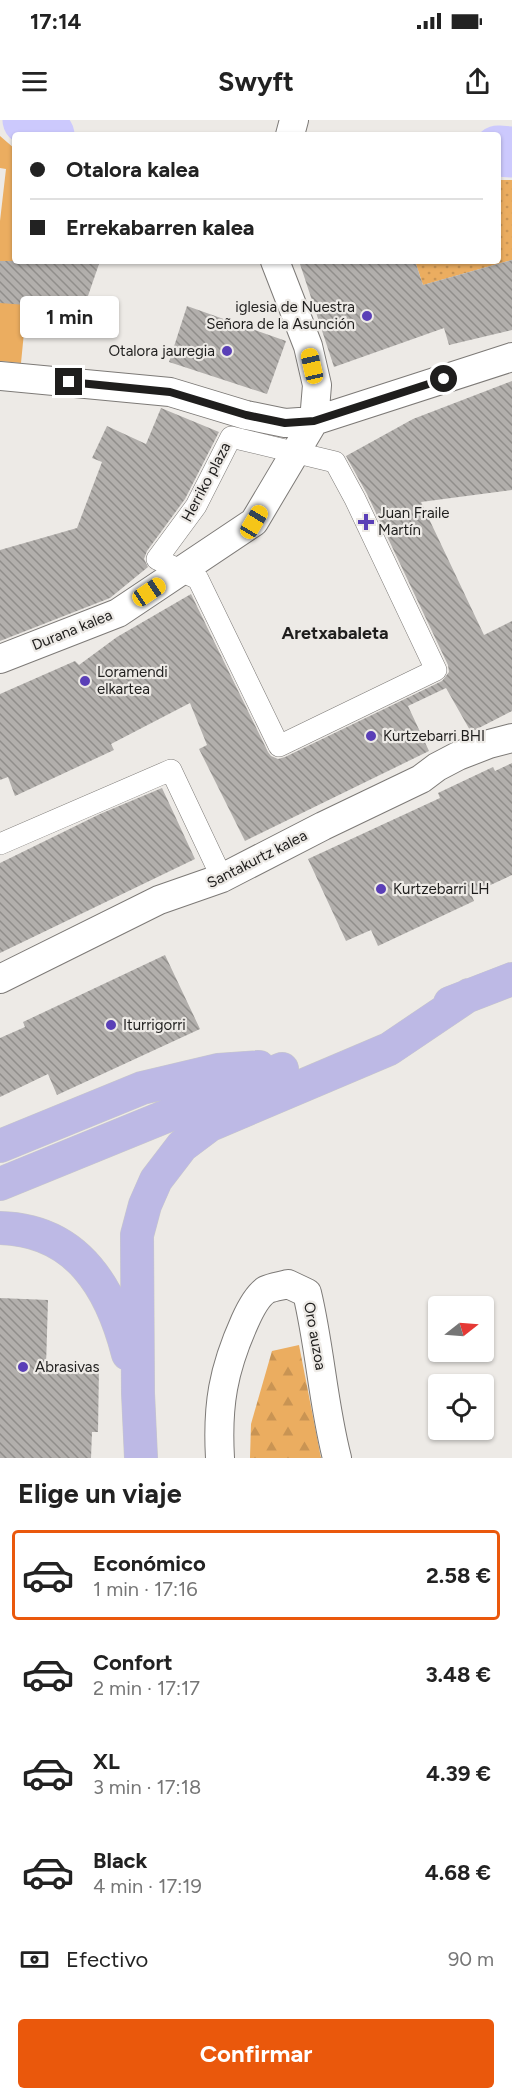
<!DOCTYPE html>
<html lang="es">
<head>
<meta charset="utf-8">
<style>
  body { margin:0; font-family:Figtree,sans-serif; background:#f2f2f2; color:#222; height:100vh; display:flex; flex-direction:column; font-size:22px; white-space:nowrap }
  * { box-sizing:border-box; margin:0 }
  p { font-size:20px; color:#767676 }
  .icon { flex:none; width:33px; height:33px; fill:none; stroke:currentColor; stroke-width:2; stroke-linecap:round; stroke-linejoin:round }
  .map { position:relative; height:1338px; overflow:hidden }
  .drawer { display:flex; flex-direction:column; background:#fff; flex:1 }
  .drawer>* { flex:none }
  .banner { position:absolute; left:12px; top:12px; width:489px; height:132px; border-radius:6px; box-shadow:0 2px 4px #0004; display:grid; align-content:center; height:132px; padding:0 18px; background:#fff }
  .needle { width:39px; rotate:73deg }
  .tools { position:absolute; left:428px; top:1176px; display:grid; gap:12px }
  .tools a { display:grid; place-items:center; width:66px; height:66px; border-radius:6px; background:#fff; box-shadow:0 2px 4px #0004; font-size:30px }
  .end { position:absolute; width:27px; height:27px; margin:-14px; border:8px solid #1f1e1d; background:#fff; box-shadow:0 0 0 3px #fff }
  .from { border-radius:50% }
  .bubble { position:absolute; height:42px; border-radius:6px; background:#fff; box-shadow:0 2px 4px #0004; font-size:20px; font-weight:700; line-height:42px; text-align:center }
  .car { position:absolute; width:18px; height:36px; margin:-18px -9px; border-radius:8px; box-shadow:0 0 4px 2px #0007; background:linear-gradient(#f5c518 24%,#345 0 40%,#f5c518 0 76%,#345 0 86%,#f5c518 0) }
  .banner b { display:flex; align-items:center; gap:21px; height:57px; font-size:22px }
  .banner b+b { border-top:2px solid #e0e0e0 }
  .banner i { width:15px; height:15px; background:#222 }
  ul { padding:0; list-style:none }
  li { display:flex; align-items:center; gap:18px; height:90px; margin:0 12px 9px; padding:0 6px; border:3px solid transparent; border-radius:6px }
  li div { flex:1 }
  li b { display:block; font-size:22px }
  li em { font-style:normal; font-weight:700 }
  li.current { border-color:#ea580c }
  li>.icon { width:54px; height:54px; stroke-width:1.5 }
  h2 { padding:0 18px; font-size:27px; line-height:72px }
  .pay { display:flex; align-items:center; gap:15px; height:66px; padding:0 18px; font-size:22px }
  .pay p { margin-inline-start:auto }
  .button { display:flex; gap:12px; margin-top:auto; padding:12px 18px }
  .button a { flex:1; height:69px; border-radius:6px; background:#ea580c; color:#fff; font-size:24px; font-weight:700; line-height:69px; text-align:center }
  .status { display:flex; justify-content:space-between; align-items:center; height:42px; padding:0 30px; background:#fff; direction:ltr }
  .status svg { height:16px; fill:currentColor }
  header { display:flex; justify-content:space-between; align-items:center; height:78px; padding:0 18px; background:#fff; font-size:27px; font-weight:700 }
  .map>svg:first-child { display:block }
  .green { fill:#ebad60 }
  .forest { fill:url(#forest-firs) }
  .garden { fill:url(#garden-dots) }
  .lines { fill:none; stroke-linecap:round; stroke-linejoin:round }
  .river { stroke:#ccc9fd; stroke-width:51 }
  .building { fill:url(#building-back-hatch) }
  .pedestrian-casing { stroke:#7d7a77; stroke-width:22 }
  .minor-casing { stroke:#7d7a77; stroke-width:30 }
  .primary-casing { stroke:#c9c9c9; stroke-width:34 }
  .pedestrian { stroke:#fff; stroke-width:21 }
  .minor { stroke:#fff; stroke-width:28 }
  .primary { stroke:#bdb9e5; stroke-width:33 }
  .route { stroke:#1f1e1d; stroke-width:8 }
  .poi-dot { fill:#5a3fb7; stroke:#edeae6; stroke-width:2 }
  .labels { text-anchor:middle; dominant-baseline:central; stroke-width:4.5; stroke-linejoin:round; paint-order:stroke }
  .poi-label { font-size:15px; fill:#1f1e1d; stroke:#edeae6; text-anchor:start }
  .street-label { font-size:15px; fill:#1f1e1d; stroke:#edeae6 }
  .quarter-label { font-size:18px; font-weight:bold; fill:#1f1e1d; stroke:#edeae6 }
</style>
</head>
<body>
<div class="status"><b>17:14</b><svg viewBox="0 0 49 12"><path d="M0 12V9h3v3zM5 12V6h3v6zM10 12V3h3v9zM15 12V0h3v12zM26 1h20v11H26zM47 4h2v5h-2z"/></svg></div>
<header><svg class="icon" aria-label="menu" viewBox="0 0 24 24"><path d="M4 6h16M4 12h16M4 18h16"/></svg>Swyft<svg class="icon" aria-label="share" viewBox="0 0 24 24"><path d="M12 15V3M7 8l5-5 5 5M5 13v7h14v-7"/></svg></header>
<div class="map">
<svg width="512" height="1338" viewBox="0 0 512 1338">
  <defs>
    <pattern id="forest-firs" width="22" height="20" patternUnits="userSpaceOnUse" patternTransform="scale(1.5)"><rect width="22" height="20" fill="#ebad60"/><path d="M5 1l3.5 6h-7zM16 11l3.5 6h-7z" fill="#c99453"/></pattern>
    <pattern id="garden-dots" width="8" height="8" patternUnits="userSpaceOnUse" patternTransform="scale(1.5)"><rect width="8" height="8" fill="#ebad60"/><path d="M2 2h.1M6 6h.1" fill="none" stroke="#c99453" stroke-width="1.8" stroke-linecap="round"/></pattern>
    <pattern id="building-back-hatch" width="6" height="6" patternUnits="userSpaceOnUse" patternTransform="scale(1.5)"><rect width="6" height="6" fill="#b2afac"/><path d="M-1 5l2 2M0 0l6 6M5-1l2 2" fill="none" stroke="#908e8b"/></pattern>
  </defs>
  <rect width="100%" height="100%" fill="#edeae6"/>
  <!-- green -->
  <path class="green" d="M0,16l15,13v112h16l-10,102 -21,-2v-140l6,-52 -6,-1z"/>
  <!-- forest -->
  <path class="forest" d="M299,1225l22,113h-71l1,-34 21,-73z"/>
  <!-- garden -->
  <path class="garden" d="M498,60h14v80l-89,25 -8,-24h83z"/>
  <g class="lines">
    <!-- river -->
    <path class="river" d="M28,0l21,15
      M498,31l14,1"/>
  </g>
  <!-- building -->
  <path class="building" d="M512,140v70l-63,15 -5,-17 -110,39 -35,-106h116l8,24z
    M0,141h100l-22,64 -53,-8 1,-12 -26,-2z
    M187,186l99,35 -19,53 -98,-32z
    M512,261v109l-91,12 63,133 28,-14v90l-41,21 -25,-44 -38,18 21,45 -184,90 -46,-92 8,-4 -17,-42 -79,41 3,6 -99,46 -7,-19 -8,3v-86l75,-33 4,4 38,-28 74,-43 77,158 3,4 7,3 7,-2 157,-76 7,-9 -1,-7 -81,-171 -21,-38 67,-37z
    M161,288l58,24 -34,67 -38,52 -3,8 4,8 -38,31 -110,43v-91l77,-22 25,-66 -10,-4 15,-32 39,18z
    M512,643v112l-41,19 3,7 -96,45 -7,-16 -25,11 -38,-82 132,-61 -2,-5 55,-26 2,4z
    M162,668l33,71 -195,94v-90l100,-49z
    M165,835l35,74 -143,66 -9,-21 -48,23v-59l25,-11 -2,-5z
    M0,1178l48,2 -2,66h53l-1,66h-6l-1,26h-91z"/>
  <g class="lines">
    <defs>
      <path id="pedestrian" d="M231,317l104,25 20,37 81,171 -157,76 -81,-167 -41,-20 39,-53z
        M0,724l171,-74 51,108"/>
      <path id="minor" d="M290,15l4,-15
        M0,256l170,16 76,23 39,8 29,-2 198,-64
        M0,539l118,-46 136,-91 60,-101 3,-36 -9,-39 -33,-85
        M0,859l159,-79 63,-22 101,-52 98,-47 16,-12 21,-11 31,-12 23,-6
        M220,1338c-3,-53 3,-88 25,-137 4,-9 12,-25 21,-31 6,-3 15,-4 22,-6l19,9c13,54 16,111 30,165"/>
      <path id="primary" d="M450,883l62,-24
        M0,1026l142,-58 76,-18 41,-3
        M0,1064l282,-115
        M0,1108c77,2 111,59 128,126
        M141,1338l-3,-65 -1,-158 8,-30 11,-25 26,-34 28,-21 179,-76 80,-54"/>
    </defs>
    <!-- pedestrian casing -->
    <use href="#pedestrian" class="pedestrian-casing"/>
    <!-- minor casing -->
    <use href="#minor" class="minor-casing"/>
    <!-- primary casing -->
    <use href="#primary" class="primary-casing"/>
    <!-- pedestrian -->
    <use href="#pedestrian" class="pedestrian"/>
    <!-- minor -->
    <use href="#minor" class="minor"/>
    <!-- primary -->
    <use href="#primary" class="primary"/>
  </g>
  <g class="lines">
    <!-- route -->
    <path class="route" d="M69,262l101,10 76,23 39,8 29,-2 130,-42"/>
  </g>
  <!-- markers -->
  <g class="poi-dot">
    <circle cx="367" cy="196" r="6"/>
    <circle cx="227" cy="231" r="6"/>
    <path d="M363 393h6v6h6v6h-6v6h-6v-6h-6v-6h6z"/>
    <circle cx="85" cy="561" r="6"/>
    <circle cx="371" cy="616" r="6"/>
    <circle cx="381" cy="769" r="6"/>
    <circle cx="111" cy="905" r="6"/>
    <circle cx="23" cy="1247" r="6"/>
  </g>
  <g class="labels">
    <!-- poi labels -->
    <g class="poi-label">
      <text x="355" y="187" text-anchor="end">iglesia de Nuestra<tspan x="355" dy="17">Señora de la Asunción</tspan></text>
      <text x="215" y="231" text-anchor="end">Otalora jauregia</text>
      <text x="378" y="393">Juan Fraile<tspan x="378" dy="17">Martín</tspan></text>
      <text x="97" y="552">Loramendi<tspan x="97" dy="17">elkartea</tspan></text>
      <text x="383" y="616">Kurtzebarri BHI</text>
      <text x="393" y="769">Kurtzebarri LH</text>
      <text x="123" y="905">Iturrigorri</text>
      <text x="35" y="1247">Abrasivas</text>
    </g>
    <!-- street labels -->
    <g class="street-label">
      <text transform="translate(206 362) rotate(-62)">Herriko plaza</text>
      <text transform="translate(72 510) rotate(-22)">Durana kalea</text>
      <text transform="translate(257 739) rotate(-27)">Santakurtz kalea</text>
      <text transform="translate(315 1216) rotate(80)">Oro auzoa</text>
    </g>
    <!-- quarter labels -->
    <g class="quarter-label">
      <text x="335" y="513">Aretxabaleta</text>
    </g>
  </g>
</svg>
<div class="tools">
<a><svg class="needle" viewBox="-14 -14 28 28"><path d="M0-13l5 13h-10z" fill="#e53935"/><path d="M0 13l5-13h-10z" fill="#767676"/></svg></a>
<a><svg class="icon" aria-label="locate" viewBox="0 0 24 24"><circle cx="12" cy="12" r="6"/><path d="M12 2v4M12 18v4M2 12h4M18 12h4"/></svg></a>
</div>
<i class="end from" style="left:444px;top:259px"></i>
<i class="end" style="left:69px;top:262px"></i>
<div class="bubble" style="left:20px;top:176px;width:99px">1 min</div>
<i class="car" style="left:312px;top:246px;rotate:347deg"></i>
<i class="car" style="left:254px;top:402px;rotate:31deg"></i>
<i class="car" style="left:149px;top:472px;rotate:56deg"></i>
<div class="banner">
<b><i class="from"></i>Otalora kalea</b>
<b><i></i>Errekabarren kalea</b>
</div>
</div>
<section class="drawer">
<h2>Elige un viaje</h2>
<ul>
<li class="current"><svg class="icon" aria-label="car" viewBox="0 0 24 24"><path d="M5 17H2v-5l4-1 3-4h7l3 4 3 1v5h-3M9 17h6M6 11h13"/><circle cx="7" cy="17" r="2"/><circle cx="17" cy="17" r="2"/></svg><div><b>Económico</b><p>1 min · 17:16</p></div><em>2.58 €</em></li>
<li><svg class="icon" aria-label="car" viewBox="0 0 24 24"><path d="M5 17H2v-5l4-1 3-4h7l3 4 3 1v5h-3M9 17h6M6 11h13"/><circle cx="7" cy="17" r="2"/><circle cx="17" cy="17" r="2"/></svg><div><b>Confort</b><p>2 min · 17:17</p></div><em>3.48 €</em></li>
<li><svg class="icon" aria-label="car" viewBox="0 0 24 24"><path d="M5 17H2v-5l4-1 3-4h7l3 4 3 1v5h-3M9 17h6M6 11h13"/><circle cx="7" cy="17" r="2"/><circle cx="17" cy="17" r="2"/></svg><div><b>XL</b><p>3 min · 17:18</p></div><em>4.39 €</em></li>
<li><svg class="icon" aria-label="car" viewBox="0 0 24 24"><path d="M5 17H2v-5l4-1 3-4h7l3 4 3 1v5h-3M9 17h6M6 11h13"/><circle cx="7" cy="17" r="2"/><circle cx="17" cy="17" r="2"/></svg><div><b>Black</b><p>4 min · 17:19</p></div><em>4.68 €</em></li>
</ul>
<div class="pay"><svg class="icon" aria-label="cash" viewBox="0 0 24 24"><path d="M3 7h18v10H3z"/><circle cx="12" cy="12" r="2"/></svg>Efectivo<p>90 m</p></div>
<div class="button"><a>Confirmar</a></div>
</section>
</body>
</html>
